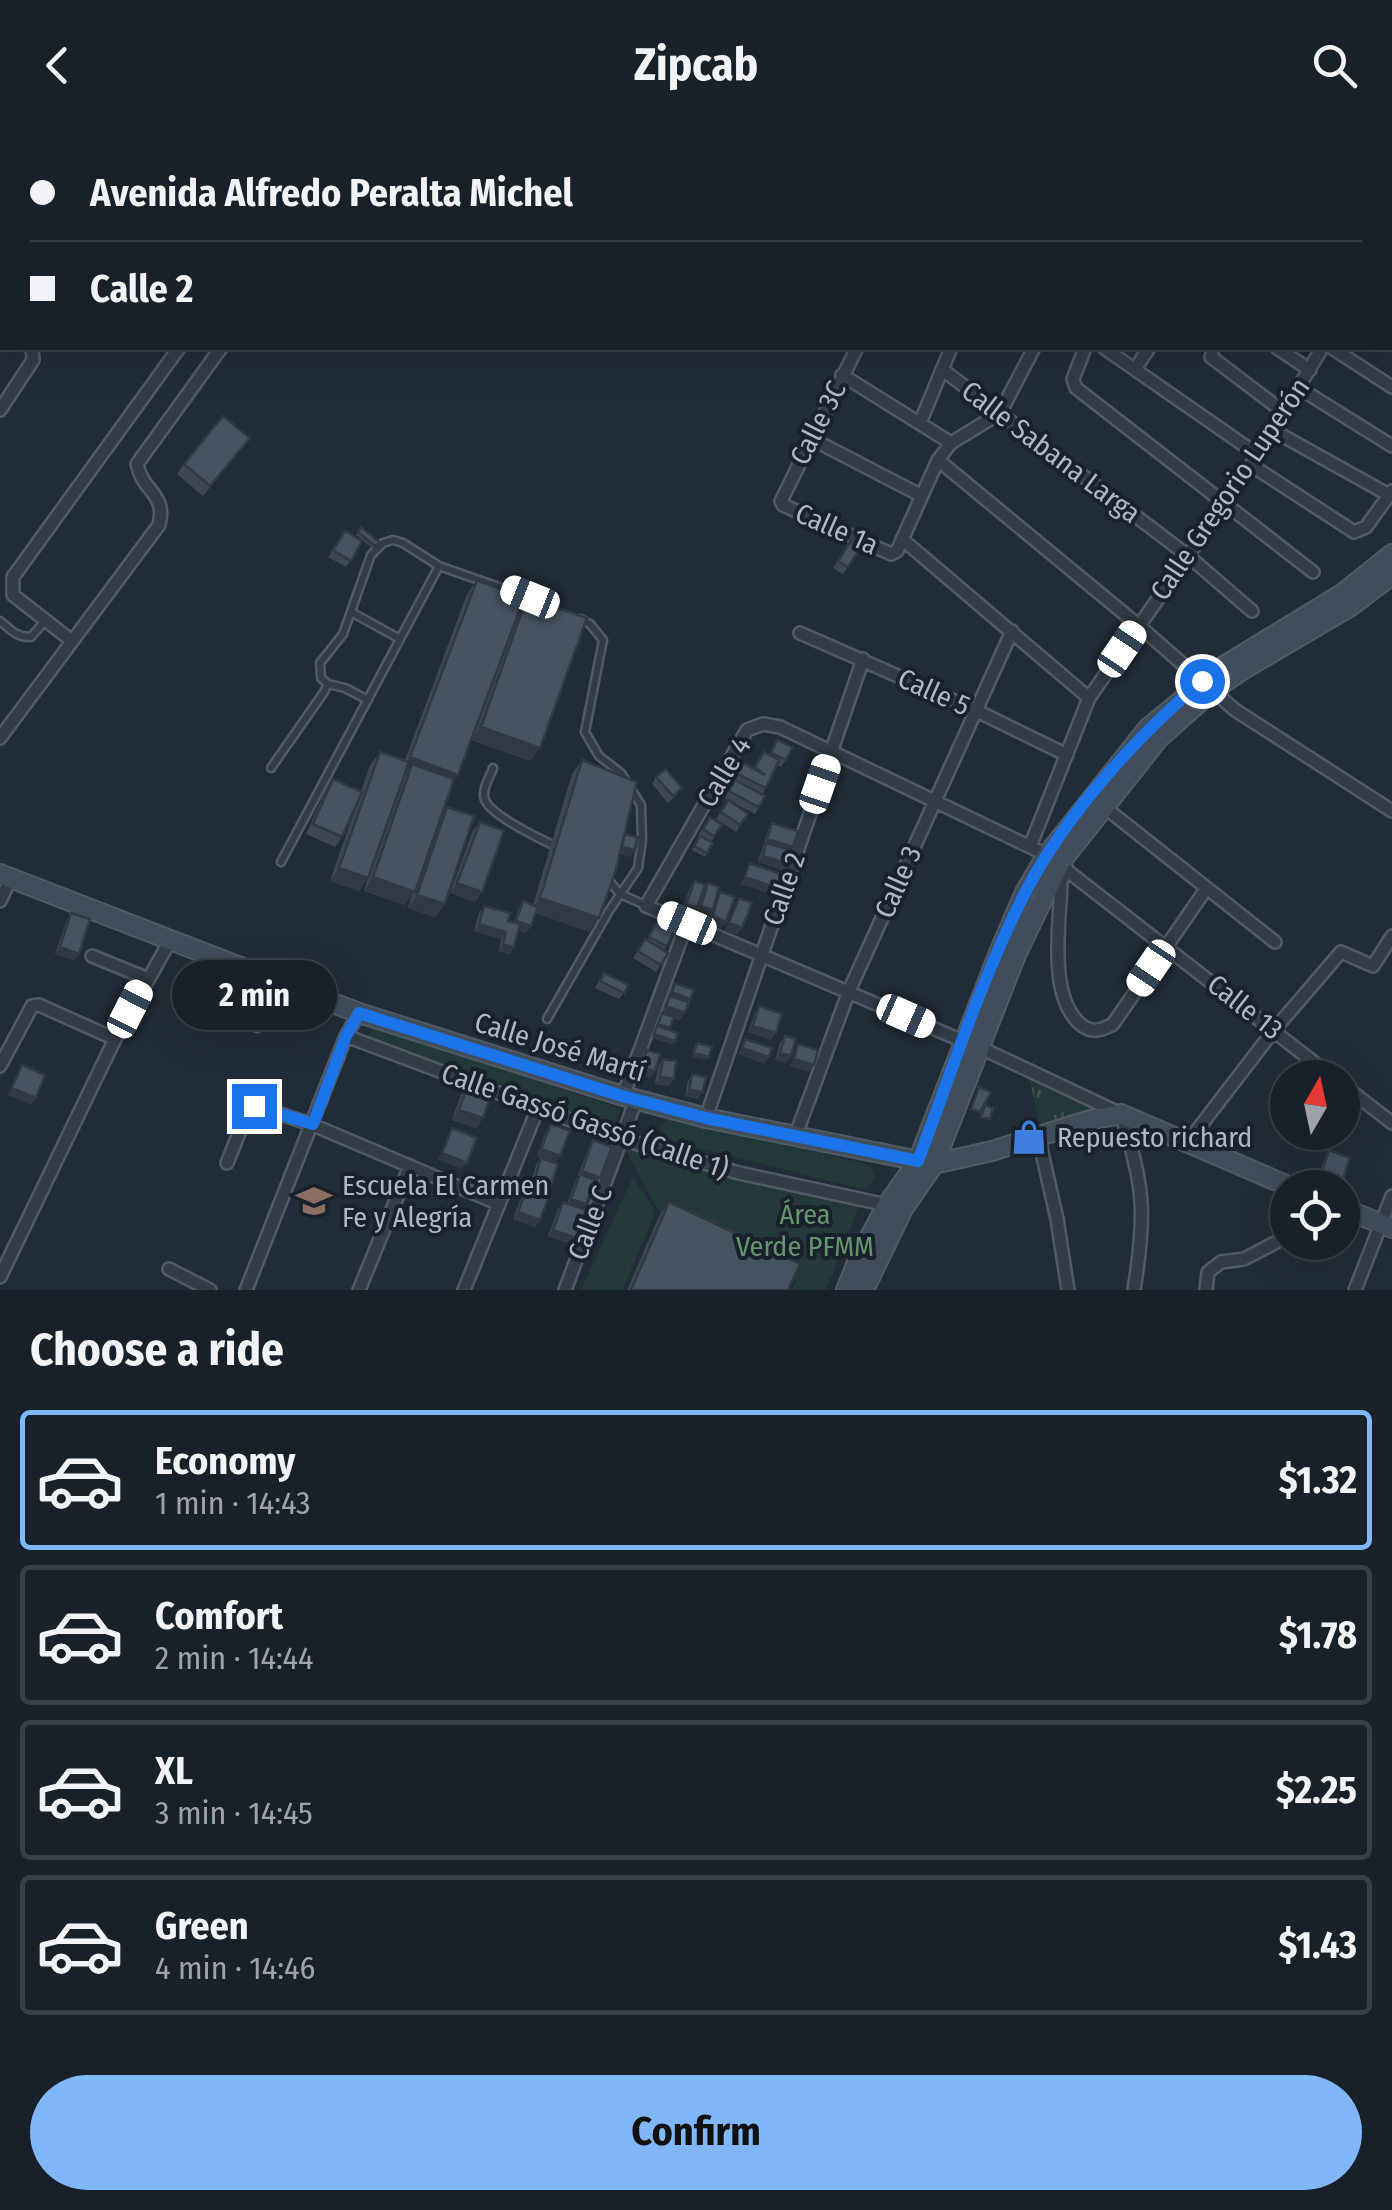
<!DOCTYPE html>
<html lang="en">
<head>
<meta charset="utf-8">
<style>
  body { margin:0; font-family:"Fira Sans Condensed",sans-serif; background:#252e35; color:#f1f3f6; height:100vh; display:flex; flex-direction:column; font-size:38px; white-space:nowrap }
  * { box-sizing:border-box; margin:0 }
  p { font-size:32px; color:#9fa3a8 }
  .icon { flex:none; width:55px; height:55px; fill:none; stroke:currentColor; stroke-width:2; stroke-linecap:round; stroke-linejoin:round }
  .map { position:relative; height:1160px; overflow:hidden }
  .drawer { display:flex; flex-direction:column; background:#182129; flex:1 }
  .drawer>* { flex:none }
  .hud { position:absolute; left:0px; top:0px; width:1392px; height:220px; box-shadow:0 10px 40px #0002,0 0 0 2px #363e46; display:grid; align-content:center; height:220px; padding:0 30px; background:#182129 }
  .needle { width:65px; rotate:9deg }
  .controls { position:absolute; left:1270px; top:930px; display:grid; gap:20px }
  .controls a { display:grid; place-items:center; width:90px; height:90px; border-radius:50%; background:#182129; box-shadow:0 10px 40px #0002,0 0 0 2px #363e46; font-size:50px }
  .end { position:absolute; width:45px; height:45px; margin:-22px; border:12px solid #1a73e8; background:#fff; box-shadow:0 0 0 5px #fff }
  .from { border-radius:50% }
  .bubble { position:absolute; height:70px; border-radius:35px; background:#182129; box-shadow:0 10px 40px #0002,0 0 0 2px #363e46; font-size:32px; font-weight:700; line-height:70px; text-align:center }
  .car { position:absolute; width:30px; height:60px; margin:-30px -15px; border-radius:12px; box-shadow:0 0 8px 2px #0007; background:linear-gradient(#fff 24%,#345 0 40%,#fff 0 76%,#345 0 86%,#fff 0) }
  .hud b { display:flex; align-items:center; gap:35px; height:95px; font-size:38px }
  .hud b+b { border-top:2px solid #363e46 }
  .hud i { width:25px; height:25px; background:#f1f3f6 }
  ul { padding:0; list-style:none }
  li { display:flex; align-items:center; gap:30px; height:140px; margin:0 20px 15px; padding:0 10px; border:5px solid #363e46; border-radius:10px }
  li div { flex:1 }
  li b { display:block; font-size:38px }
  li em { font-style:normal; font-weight:700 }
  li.current { border-color:#80b7f8 }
  li>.icon { width:90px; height:90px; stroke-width:1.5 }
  h2 { padding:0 30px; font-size:45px; line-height:120px }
  .action { display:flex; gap:20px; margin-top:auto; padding:20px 30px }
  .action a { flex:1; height:115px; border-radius:60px; background:#80b7f8; color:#111; font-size:40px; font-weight:700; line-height:115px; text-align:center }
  header { display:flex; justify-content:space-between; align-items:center; height:130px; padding:0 30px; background:#182129; font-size:45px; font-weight:700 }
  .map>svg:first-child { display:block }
  .grass { fill:url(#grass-tufts) }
  .park { fill:#233939 }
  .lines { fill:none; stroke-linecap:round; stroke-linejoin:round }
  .lane-casing { stroke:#515b66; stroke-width:11 }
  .street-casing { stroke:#515b66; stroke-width:16 }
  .secondary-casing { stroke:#515b66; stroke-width:22 }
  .lane { stroke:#333d48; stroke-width:6 }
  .street { stroke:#333d48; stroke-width:11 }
  .secondary { stroke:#414d5b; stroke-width:18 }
  .wall { fill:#3c4753 }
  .shaded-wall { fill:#313a44 }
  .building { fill:#465361; stroke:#313a44; stroke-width:2.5 }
  .route { stroke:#1a73e8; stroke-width:12 }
  .labels { text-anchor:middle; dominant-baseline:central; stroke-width:8; stroke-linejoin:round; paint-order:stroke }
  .street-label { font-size:28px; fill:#aeb8c5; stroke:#19222c }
  .poi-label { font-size:28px; fill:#aeb8c5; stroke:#19222c; text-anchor:start }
  .park-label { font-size:28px; fill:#65956d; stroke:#19222c }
</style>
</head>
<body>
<header><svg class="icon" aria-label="back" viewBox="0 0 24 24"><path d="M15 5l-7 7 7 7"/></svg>Zipcab<svg class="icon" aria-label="search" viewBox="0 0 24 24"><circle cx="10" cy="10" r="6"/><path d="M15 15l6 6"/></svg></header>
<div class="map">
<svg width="1392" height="1160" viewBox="0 0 1392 1160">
  <defs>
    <pattern id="grass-tufts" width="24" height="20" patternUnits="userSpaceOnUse" patternTransform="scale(2.5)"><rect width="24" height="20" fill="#233939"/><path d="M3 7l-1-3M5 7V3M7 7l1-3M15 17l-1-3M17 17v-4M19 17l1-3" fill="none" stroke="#405454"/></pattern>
  </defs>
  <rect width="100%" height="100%" fill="#202c37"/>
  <!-- grass -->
  <path class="grass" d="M1028,943l78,42 -65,14z"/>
  <!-- park -->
  <path class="park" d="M371,896l251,83 -9,18 -244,-89z
    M670,987l201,48 4,13 -10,12 -200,-51 -6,-12z
    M625,1019l235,54 -34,87h-34l4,-9 -13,-16 -124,-53z
    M633,1047l22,34 -32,79h-42z"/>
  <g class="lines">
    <defs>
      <path id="lane" d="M351,482l49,27
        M0,491c10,8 17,17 31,16l14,-16
        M328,554l17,4 23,12
        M271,638l53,-76 4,-8 -7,-6 -1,-15 23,-29 28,-79 12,-12 10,-3 10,3 36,23 97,34
        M493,638c-3,9 -12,22 -8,32 7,16 53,38 70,46
        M281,732l158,-296
        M607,748l13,16 25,11
        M547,889l62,-108 29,-43 4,-28 -1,-35 -20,-32 -22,-17 -14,-24 18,-92 -13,-16 -10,-5
        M257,898l23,-46"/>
      <path id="street" d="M919,0l7,2
        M1067,0l5,2
        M1201,0l6,2
        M787,2l1,-2
        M945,2l1,-2
        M1029,2l1,-2
        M1123,2l1,-2
        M1184,2l1,-2
        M1245,2l2,-2
        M1349,2l2,-2
        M1390,69l2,2
        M1390,104l2,-3
        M1390,151l2,1
        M0,193l2,1
        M1390,208l2,1
        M857,218l-76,153 2,4 108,49 6,-3 41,-91 13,-17 49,-30 34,-65
        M1085,218l-12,31 3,9 237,184
        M1104,218l154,107
        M1213,218l-2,9 74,56
        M1277,218l33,22
        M1332,218l60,39
        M1135,239l14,-21
        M943,240l244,185 65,56
        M842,245l109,68
        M1299,258l93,58
        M0,280l33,-50 -1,-12
        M920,293l31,-75
        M1274,301l115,64
        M810,308l110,57
        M938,330l200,165 97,85 157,101
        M1251,335l103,67 12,-5 26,-36
        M902,409l187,159
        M800,503l175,77 92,45
        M72,511l-59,-46v-18l166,-229
        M0,608l159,-213c8,-32 -16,-32 -22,-61l84,-116
        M1103,676l172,136
        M1031,714l58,-146 169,-243 64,-107
        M1067,739l-6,13c-1,40 -13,110 17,140 11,11 21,10 35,2l93,-135
        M0,771l11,-23
        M92,826l54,22
        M346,906l275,103 118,34 148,32
        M963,911l-317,-135 101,-176 16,-6 17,3 267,128 287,223
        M979,917l142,67c24,73 25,101 13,176
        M0,936l32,-60 7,-1 76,34
        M1342,954l50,39
        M623,966l64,-173
        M706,988l157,-459
        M1038,1005l19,84 11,71
        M795,1007l54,-146 163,-360
        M1188,1012l86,-112 67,-78 32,14 19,-30
        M227,1033l21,-52 12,-4 53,18 186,79
        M169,1139l41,21
        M0,1147l115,-238 56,-100
        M246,1160l100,-254 13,-23
        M359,1160l51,-124
        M464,1160l74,-182
        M565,1160l71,-190
        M1206,1160l2,-18 13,-10 23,-3 44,-23
        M1355,1160l37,-94"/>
      <path id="secondary" d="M0,744l359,139 264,83 83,22 228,46 58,-13 98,-31 31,-6 172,74
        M1342,1078l50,20
        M846,1160l15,-37 26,-48 31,-44 82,-211 25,-58 22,-37 101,-127 76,-62 118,-72 50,-40
        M864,1160l39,-81 31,-45 82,-209 44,-92 99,-125 54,-48 31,-21 107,-63 41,-31"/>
    </defs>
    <!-- lane casing -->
    <use href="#lane" class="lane-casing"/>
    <!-- street casing -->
    <use href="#street" class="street-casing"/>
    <!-- secondary casing -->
    <use href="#secondary" class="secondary-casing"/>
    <!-- lane -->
    <use href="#lane" class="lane"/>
    <!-- street -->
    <use href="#street" class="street"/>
    <!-- secondary -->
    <use href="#secondary" class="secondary"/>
  </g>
  <!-- wall -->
  <path class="wall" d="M242,318l-39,48 -26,-22 7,-10z
    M361,397l18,15 -6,7 -17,-14z
    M345,401l17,10 -16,26 -18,-10z
    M850,412l10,7 -17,25 -10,-6z
    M477,450l45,24 5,-7 4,164 -60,-21 -13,35 -6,9 -10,31 5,-8 -2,97 -10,13 -27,-9 4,-13 -7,10 -41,-14 4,-13 -9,13 -29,-10 27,-78 -15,34 -7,10 -29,-13 20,-45 7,-10 28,12 9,-26 10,-13 25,8 62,-166z
    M777,610l9,20 -5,7 -4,-2 -15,30 -3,12 -4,7 -31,-16 19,-35 10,5 11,-16 5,2z
    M582,630l43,74 5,23 -10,-3 -31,78 -53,-19 -5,13 -5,7 -8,-3 -4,17 -4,7 -11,-3 2,-12 -27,-8 5,-18 5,-7 24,15 6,1 5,-14 4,-7 10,4 39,-131z
    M656,647l21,18 -9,8 -16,-19z
    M729,670l19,14 -12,18 -20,-13z
    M710,687l12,8 -11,17 2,1 -8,14 -13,-7 7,-14 -1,-1z
    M480,692l2,70 -7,10 -25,-9 22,-61z
    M772,693l19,27 -5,21 -28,-9 10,-32z
    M695,751l9,8 4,-6 8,16 4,-7 1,37 -14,-5 4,-12 -3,5 -12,-4 6,-19 -5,14 -5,6 -11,-3 9,-23z
    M71,783l8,41 -5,6 -19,-6 12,-34z
    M659,787l8,29 -3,5 4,2 -12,19 -23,-14 12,-19 2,1z
    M604,843l20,20 -5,6 -24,-11z
    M675,853l13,19 -3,11 -5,7 -6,-2 -5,12 6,11 -2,3 -21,-6 18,-48z
    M759,876l17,27 -5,7 -23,-8 7,-19z
    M785,906l6,20 -5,7 -11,-3 5,-17z
    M647,920l3,28 -13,-4 5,-18z
    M663,929l11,20 -5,7 -14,-2 3,-18z
    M692,944l6,25 -13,-3 3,-15z
    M469,951l14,37 -7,10 -24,-8 10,-29z
    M551,994l5,39 -16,57 -5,7 -22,-8 9,-24 5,-7 2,1 7,-24 5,-7 12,4 -16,-6 9,-25z
    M593,1010l2,45 -2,-1 -11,25 -6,29 -5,6 -23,-8 10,-27 5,-7 4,1 22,-56z
    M1329,1020l11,38h-26l11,-31z
    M669,1072l119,88h-161l32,-74z"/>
  <!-- shaded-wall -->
  <path class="shaded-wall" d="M481,597l59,21 -9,13 -60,-21z
    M410,627l48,18 -9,14 -37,-25 -6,9 -5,-2z
    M767,709l26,8 -5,7 -22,-11 -3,3z
    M621,717l14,3 -5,7 -14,-4z
    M763,726l27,8 -4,7 -28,-9z
    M339,738l29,10 -9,13 -29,-10z
    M373,747l42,15 -10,13 -41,-14z
    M745,747l32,11 -5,6 -32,-10z
    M457,753l25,9 -7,10 -25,-9z
    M417,765l28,9 -10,13 -27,-9z
    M540,768l59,20 -10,14 -58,-21z
    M686,774l11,4 -5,6 -11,-3z
    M701,776l12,4 -5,7 -12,-4z
    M712,787l14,5 -5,7 -14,-5z
    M516,791l15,5 -5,7 -14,-5z
    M729,793l13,5 -5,7 -13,-5z
    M479,794l27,8 -5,7 -27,-8z
    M503,814l11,3 -4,7 -11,-3z
    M60,817l19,7 -5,6 -19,-6z
    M672,862l18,7 -5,7 -15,-10 -3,3z
    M666,876l19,7 -5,7 -18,-7z
    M753,896l23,7 -5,7 -23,-8z
    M654,904l21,7 -2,3 -21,-6z
    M742,918l27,9 -5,7 -26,-10z
    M694,923l15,4 -2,3 -15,-3z
    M780,923l11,3 -5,7 -11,-3z
    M794,929l20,6 -5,7 -20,-6z
    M641,938l14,3 -5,7 -13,-4z
    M660,947l14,2 -5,7 -14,-2z
    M12,958l24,10 -5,7 -24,-10z
    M689,960l14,2 -5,7 -13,-3z
    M459,980l24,8 -7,10 -24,-8z
    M541,1019l19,7 -4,7 -19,-7z
    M442,1023l25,10 -5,6 -25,-10z
    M582,1041l18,7 -5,7 -17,-7 2,-4 -3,4z
    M1318,1052l17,6h-21z
    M533,1055l17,5 -5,7 -17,-5z
    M571,1069l15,5 -5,7 -15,-5z
    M518,1082l22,8 -5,7 -22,-8z
    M553,1100l23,8 -5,6 -23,-8z"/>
  <!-- building -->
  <path class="building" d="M223,286l27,22 -40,48 -26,-22z
    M361,397l18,15 -4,4 -17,-14z
    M345,401l17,10 -11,20 -18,-11z
    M850,412l10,7 -12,18 -10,-6z
    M477,450l47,18 -66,177 -48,-18z
    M527,467l60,21 -47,130 -59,-21z
    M777,610l16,7 -7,13 -15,-7z
    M380,622l29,10 -41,116 -29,-10z
    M764,622l15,8 -13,28 -29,-14 6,-11 22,12 -10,-8z
    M582,630l55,22 -22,91 -16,45 -59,-20z
    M412,634l42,15 -39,113 -42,-15z
    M666,639l16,19 -9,8 -17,-19z
    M333,649l29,13 -20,45 -29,-13z
    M735,650l30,16 -6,11 -30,-16z
    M729,670l19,14 -8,11 -19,-13z
    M447,677l27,9 -29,88 -28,-9z
    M710,687l12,8 -8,11 -11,-7z
    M480,692l24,9 -22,61 -25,-9z
    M772,693l26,8 -5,16 -26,-8z
    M625,704l13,3 -3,13 -13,-3z
    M700,706l13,7 -6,10 -13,-7z
    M766,713l28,8 -4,13 -27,-8z
    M749,733l32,11 -4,14 -32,-11z
    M695,751l10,4 -8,23 -11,-4z
    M708,753l11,4 -6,23 -12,-4z
    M720,762l15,5 -9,25 -14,-5z
    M739,768l13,5 -10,25 -13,-5z
    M523,771l15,6 -7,19 -15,-5z
    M484,776l26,7 -2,8 12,3 -6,23 -11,-3 3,-12 -27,-8z
    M71,783l19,6 -11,35 -19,-7z
    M659,787l18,9 -10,20 -18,-9z
    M645,809l23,14 -7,12 -23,-14z
    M604,843l24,12 -4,8 -24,-12z
    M675,853l19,7 -4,9 -18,-7z
    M670,866l19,6 -4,11 -19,-7z
    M759,876l23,8 -6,19 -23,-7z
    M662,883l12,4 -4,11 -12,-4z
    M657,896l21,7 -3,8 -21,-7z
    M785,906l11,3 -5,17 -11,-3z
    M745,909l27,9 -3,9 -27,-9z
    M697,913l15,4 -3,10 -15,-4z
    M798,914l20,6 -4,15 -20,-6z
    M647,920l13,4 -5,17 -14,-3z
    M663,929l13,2 -2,18 -14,-2z
    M22,935l23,10 -9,23 -24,-10z
    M692,944l14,3 -3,15 -14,-2z
    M469,951l24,9 -10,28 -24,-8z
    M979,957l12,5 -11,20 -9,-3z
    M985,975l8,3 -3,11 -9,-2z
    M551,994l19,7 -10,25 -19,-7z
    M452,998l25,10 -10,25 -25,-10z
    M593,1010l19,7 -12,31 -18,-7z
    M1329,1020l21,8 -10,30h-5l-17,-6z
    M541,1028l17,6 -8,26 -17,-5z
    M580,1044l15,6 -9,24 -15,-5z
    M527,1058l22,8 -9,24 -22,-8z
    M563,1072l23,8 -10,28 -23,-8z
    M669,1072l131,62 -12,26h-157z"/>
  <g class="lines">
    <!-- route -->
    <path class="route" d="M254,976l59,18 33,-88 13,-23 263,83 84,22 212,43c34,-90 64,-185 108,-270 41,-78 110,-154 176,-210"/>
  </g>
  <!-- icons -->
  <defs>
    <symbol id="shop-bare" viewBox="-9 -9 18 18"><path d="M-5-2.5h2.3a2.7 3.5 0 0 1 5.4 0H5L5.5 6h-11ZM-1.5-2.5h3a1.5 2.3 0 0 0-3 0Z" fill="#3f7fe0" stroke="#19222c" stroke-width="2.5" paint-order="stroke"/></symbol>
    <symbol id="school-bare" viewBox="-9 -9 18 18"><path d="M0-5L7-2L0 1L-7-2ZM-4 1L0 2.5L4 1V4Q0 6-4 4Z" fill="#8d6e63" stroke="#19222c" stroke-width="2.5" paint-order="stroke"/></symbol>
  </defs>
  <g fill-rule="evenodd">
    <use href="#shop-bare" x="1004" y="982" width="50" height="50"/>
    <use href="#school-bare" x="289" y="1046" width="50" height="50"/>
  </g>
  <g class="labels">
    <!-- street labels -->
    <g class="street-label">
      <text transform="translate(818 293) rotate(-63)">Calle 3C</text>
      <text transform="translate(1051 322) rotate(37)">Calle Sabana Larga</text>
      <text transform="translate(1230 359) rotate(-56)">Calle Gregorio Luperón</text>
      <text transform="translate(837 399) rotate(24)">Calle 1a</text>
      <text transform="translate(934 562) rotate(24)">Calle 5</text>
      <text transform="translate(724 642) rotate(-59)">Calle 4</text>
      <text transform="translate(898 752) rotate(-66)">Calle 3</text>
      <text transform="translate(784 759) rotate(-71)">Calle 2</text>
      <text transform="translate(1245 877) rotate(38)">Calle 13</text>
      <text transform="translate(560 917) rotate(17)">Calle José Martí</text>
      <text transform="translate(585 991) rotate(19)">Calle Gassó Gassó (Calle 1)</text>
      <text transform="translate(590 1093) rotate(-69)">Calle C</text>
    </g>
    <!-- poi labels -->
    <g class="poi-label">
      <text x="1057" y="1007">Repuesto richard</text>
      <text x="342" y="1055">Escuela El Carmen<tspan x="342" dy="32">Fe y Alegría</tspan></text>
    </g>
    <!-- park labels -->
    <g class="park-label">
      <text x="805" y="1084">Área<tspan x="805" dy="32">Verde PFMM</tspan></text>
    </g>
  </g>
</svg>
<div class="controls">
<a><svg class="needle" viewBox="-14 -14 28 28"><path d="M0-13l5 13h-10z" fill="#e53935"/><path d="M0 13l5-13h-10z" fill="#9fa3a8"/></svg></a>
<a><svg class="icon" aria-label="locate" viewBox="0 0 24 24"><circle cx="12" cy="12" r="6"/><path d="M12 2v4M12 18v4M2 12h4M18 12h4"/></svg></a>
</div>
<i class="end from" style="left:1202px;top:551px"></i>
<i class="end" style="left:254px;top:976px"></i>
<div class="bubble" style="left:172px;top:830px;width:165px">2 min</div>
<i class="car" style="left:530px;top:467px;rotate:292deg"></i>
<i class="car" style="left:1122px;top:519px;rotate:34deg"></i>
<i class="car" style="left:820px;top:654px;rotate:19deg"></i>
<i class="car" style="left:687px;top:793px;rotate:293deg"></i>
<i class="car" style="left:1151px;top:838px;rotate:214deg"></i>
<i class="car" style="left:130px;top:879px;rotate:27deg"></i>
<i class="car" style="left:906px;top:886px;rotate:114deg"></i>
<div class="hud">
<b><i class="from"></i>Avenida Alfredo Peralta Michel</b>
<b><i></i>Calle 2</b>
</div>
</div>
<section class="drawer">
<h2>Choose a ride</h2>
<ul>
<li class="current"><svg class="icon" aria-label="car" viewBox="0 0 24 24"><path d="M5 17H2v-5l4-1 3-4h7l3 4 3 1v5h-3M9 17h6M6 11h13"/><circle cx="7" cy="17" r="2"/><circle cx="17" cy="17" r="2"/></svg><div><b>Economy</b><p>1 min · 14:43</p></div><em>$1.32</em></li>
<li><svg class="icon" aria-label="car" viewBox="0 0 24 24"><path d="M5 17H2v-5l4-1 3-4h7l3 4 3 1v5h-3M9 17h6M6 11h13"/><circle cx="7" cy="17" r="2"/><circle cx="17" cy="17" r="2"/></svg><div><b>Comfort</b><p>2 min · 14:44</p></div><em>$1.78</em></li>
<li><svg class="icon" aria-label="car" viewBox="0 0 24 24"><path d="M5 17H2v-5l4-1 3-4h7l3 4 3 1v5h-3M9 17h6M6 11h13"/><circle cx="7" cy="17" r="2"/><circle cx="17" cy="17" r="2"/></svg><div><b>XL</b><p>3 min · 14:45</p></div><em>$2.25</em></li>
<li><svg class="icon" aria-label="car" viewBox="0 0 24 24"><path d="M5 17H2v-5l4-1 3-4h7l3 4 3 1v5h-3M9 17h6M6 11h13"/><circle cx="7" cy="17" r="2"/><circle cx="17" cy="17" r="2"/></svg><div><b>Green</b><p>4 min · 14:46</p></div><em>$1.43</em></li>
</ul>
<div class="action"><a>Confirm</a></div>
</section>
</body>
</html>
